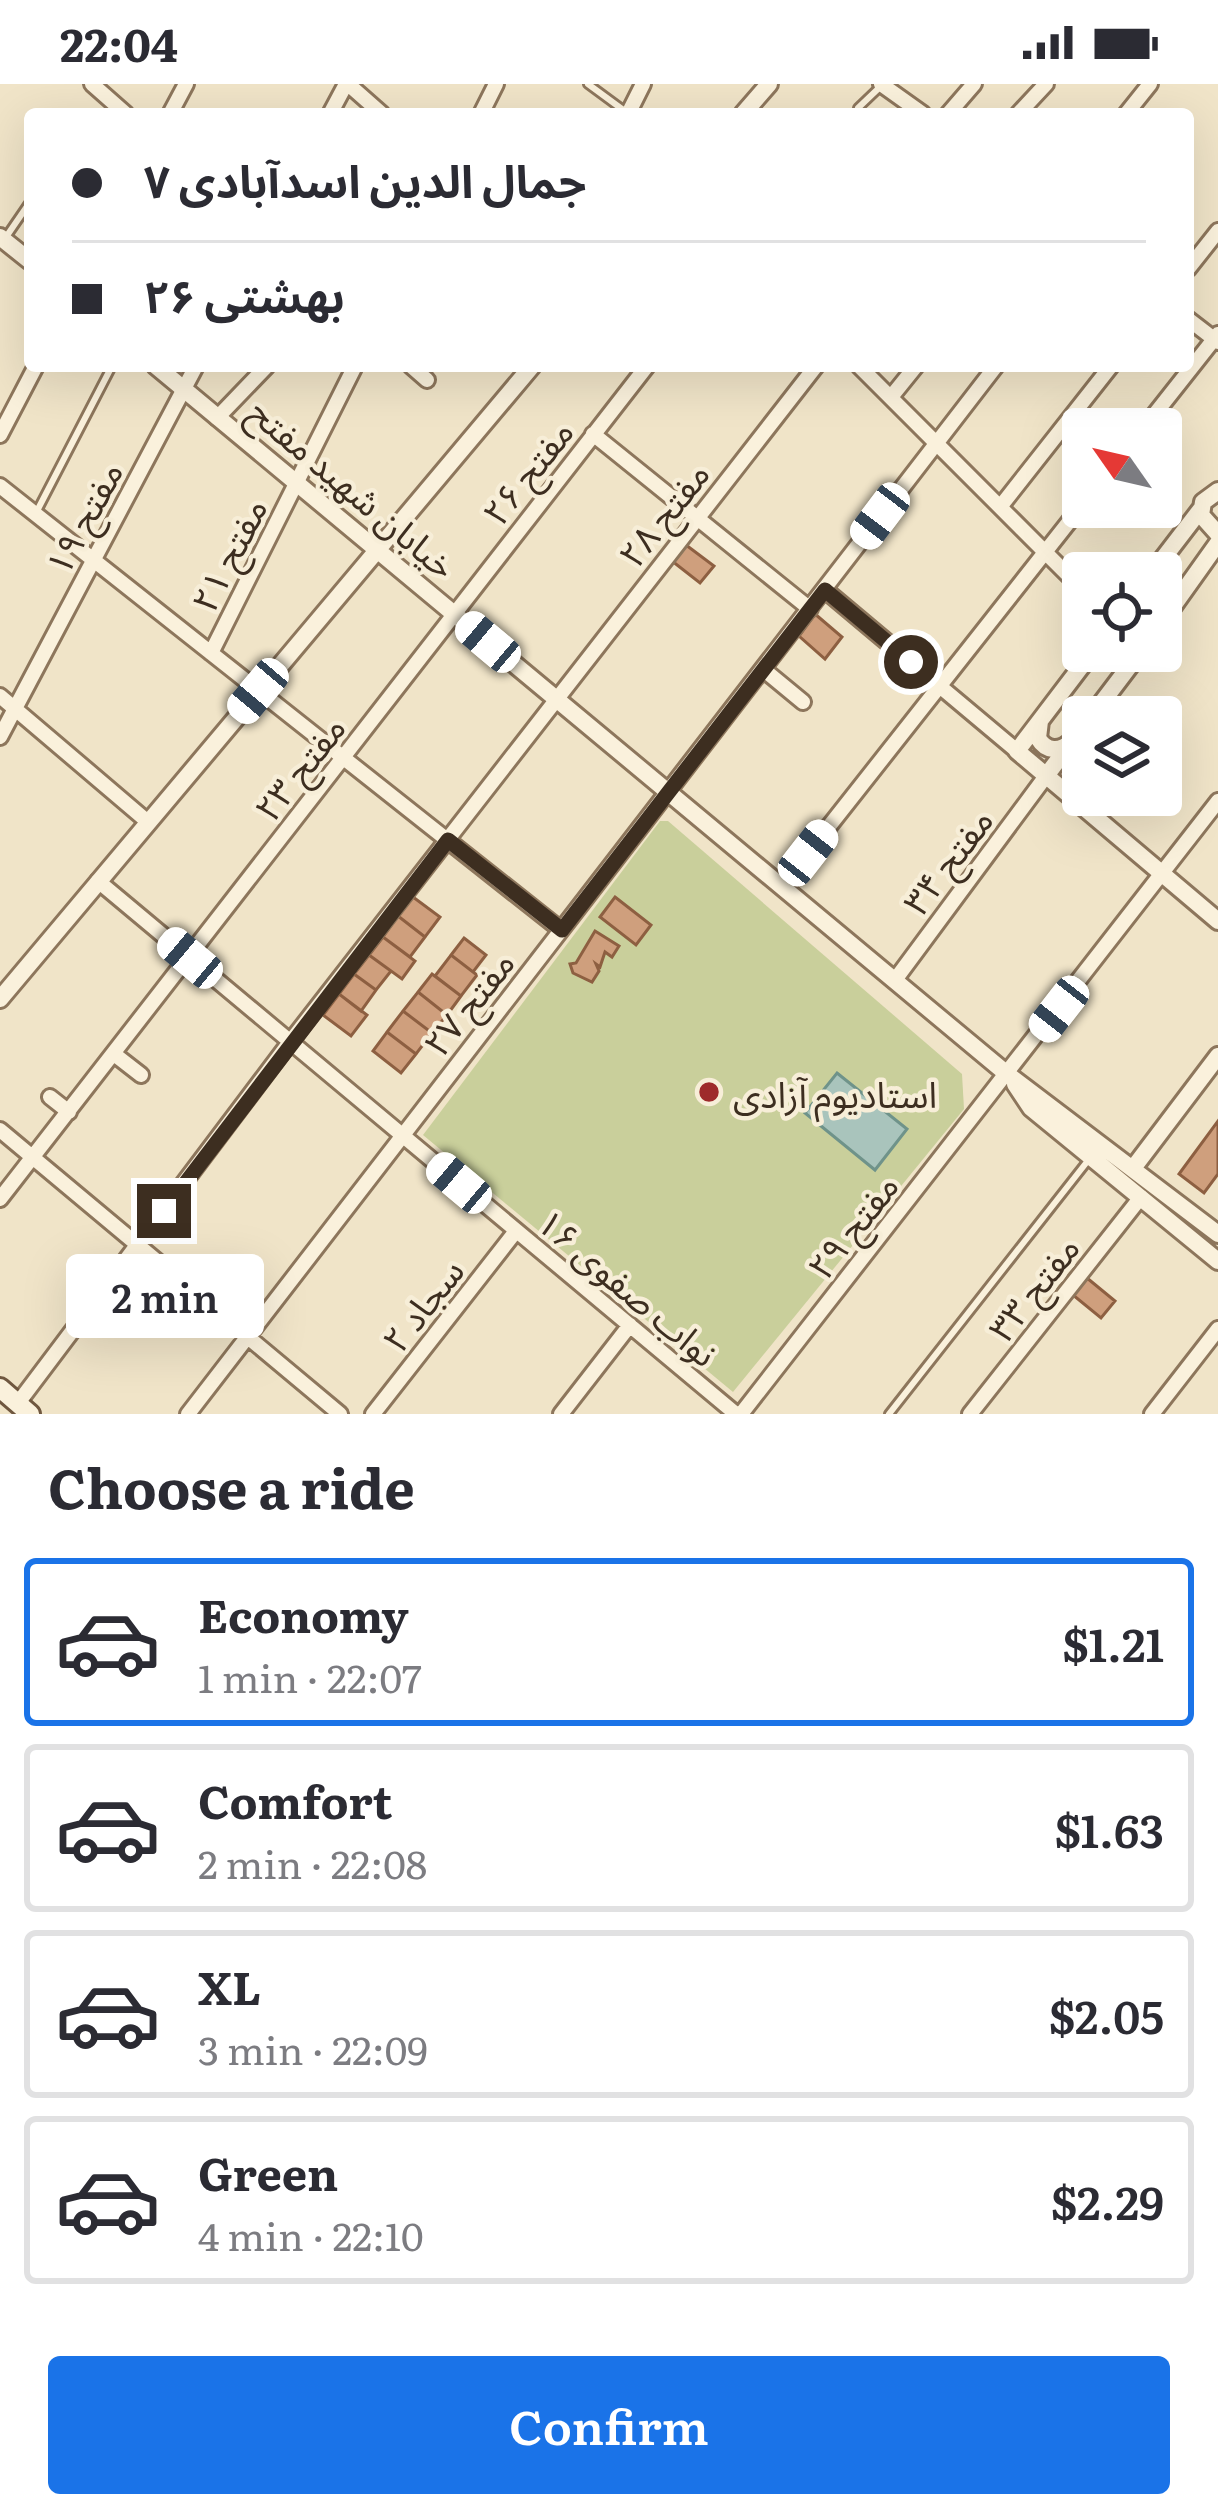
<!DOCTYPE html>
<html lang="en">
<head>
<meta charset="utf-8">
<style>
  body { margin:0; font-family:Literata,"Noto Sans Arabic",serif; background:#f7f7f7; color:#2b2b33; height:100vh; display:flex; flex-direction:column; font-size:45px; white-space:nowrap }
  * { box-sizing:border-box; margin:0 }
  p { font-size:39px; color:#7c7c81 }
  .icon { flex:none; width:66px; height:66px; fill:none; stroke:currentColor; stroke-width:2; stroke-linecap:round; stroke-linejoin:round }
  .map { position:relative; height:1330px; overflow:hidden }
  .sheet { display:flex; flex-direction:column; background:#fff; flex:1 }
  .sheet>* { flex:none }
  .hud { position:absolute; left:24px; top:24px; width:1170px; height:264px; border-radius:12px; box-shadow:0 12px 48px #0002; display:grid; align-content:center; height:264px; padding:0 48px; background:#fff }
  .needle { width:78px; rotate:304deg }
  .fabs { position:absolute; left:1062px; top:324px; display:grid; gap:24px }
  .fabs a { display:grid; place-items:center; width:120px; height:120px; border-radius:12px; background:#fff; box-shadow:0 12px 48px #0002; font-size:60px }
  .end { position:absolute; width:54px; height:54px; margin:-27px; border:15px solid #3d2e20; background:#fff; box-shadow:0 0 0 6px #fff }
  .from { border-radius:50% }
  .bubble { position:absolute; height:84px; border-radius:12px; background:#fff; box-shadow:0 12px 48px #0002; font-size:39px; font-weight:600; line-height:84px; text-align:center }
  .car { position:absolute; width:36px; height:72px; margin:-36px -18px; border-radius:15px; box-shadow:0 0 9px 3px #0007; background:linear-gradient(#fff 24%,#345 0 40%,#fff 0 76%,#345 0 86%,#fff 0) }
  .hud b { display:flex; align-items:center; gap:42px; height:114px; font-size:45px }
  .hud b+b { border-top:3px solid #e1e1e2 }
  .hud i { width:30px; height:30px; background:#2b2b33 }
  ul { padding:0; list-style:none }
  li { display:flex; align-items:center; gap:36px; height:168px; margin:0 24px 18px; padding:0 24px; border:6px solid #e1e1e2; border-radius:12px }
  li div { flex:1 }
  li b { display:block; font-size:45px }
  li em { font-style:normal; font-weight:600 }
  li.selected { border-color:#1a73e8 }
  li>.icon { width:108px; height:108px; stroke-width:1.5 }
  h2 { padding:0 48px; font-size:54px; line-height:144px }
  .action { display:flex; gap:24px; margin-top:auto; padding:24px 48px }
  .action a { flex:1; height:138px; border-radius:12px; background:#1a73e8; color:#fff; font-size:48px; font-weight:600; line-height:138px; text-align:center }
  .status { display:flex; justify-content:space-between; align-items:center; height:84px; padding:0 60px; background:#fff; direction:ltr }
  .status svg { height:33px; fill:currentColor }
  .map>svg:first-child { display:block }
  .green { fill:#c9cf9b }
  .water { fill:#a9c4bc; stroke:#6f938a; stroke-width:3 }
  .building { fill:#cf9f7d; stroke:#8d5f41; stroke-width:3 }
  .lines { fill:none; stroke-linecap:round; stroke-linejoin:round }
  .service-casing { stroke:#8d765c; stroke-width:12 }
  .minor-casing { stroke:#8d765c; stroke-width:20 }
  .tertiary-casing { stroke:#8d765c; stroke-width:22 }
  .secondary-casing { stroke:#6f573f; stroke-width:24 }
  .service { stroke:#faf1dc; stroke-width:6 }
  .minor { stroke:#faf1dc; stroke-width:14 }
  .tertiary { stroke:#faf1dc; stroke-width:16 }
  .secondary { stroke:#faf1dc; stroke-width:18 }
  .route { stroke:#3d2e20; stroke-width:15 }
  .poi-dot { fill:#9e2a2b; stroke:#f7eed8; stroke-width:4.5 }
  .labels { text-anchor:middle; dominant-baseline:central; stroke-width:9; stroke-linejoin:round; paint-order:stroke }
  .street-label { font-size:36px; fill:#3d2e20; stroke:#f7eed8 }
  .poi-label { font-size:36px; fill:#3d2e20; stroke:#f7eed8; text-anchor:start }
</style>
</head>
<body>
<div class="status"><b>22:04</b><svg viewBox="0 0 49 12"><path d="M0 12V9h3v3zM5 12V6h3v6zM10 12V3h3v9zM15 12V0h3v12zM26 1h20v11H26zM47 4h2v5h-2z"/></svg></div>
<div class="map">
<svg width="1218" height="1330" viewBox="0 0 1218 1330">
  <rect width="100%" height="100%" fill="#f0e4c8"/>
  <!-- green -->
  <path class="green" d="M660,737h8l294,253 2,35 -231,283 -310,-257z"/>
  <!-- water -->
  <path class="water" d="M837,989l70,56 -32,41 -70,-57z"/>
  <!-- building -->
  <path class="building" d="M686,461l28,21 -14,17 -28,-22z
    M815,530l27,23 -17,22 -26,-23z
    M413,813l27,20 -15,20 -27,-21z
    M615,813l36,28 -15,20 -36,-28z
    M398,832l27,21 -15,20 -27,-20z
    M595,847l24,15 -7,11 -7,-5 -5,15 -4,-3 3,7 -7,11 -19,-9 -3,-9 6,-1z
    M383,853l32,24 -13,18 -33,-24z
    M464,854l22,17 -13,17 -22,-17z
    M369,871l22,16 -15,19 -22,-16z
    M451,871l26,20 -16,21 -26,-20z
    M354,890l22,16 -15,21 -22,-17z
    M432,890l29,22 -14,19 -29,-23z
    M418,908l29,23 -15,18 -29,-22z
    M339,910l28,21 -16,21 -28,-21z
    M403,927l29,22 -16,21 -29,-22z
    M387,948l29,22 -15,19 -28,-22z
    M1218,1037v53l-14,19 -25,-19z
    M1087,1194l28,23 -14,17 -28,-23z"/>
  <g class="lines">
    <defs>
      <path id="service" d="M588,0l38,28
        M858,24l23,-22
        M6,153l24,-35
        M37,427l75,-145
        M889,1330l201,-256"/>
      <path id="minor" d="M92,0l34,30
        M348,0l34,30
        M881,0l42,30
        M170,30l16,-30
        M330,30l16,-30
        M481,30l15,-30
        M628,30l15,-30
        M948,30l26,-30
        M1018,30l28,-30
        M1126,30l24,-30
        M1188,185l30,-38
        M1188,235l30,23
        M411,282l16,14
        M859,282l224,224
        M891,313l25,-31
        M217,334l50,-52
        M1143,345l75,-95
        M593,350l217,175
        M0,351l36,-69
        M0,402l561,444
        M1000,423l111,-141
        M825,506l192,161
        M211,569l144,-287
        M763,585l40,33
        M0,612l148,126
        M0,653l196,-371
        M98,797l638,533
        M782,802l301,-382
        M895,896l151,-204
        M114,970l27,21
        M50,1013l19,15
        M0,1046l340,284
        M0,1115l647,-833
        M18,1319l272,-361 526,-676
        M188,1330l808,-1048
        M373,1330l143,-183
        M561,1330l69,-89
        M741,1330l477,-613
        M970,1330l171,-217
        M1152,1330l66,-85"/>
      <path id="tertiary" d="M743,30l26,-30
        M0,153l30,24
        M156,282l851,708 211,160
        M1218,407l-15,11 -2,13 17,19
        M1152,489l49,-64
        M1161,539l57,-80
        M1093,567l-76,100 201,170
        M1091,633l50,-66
        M1040,637l-2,17c8,14 22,14 33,4
        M1046,692l37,-49
        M0,915l532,-633
        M1015,1000l16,24 187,153
        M1134,1083l84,-111"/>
      <path id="secondary" d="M0,1304l30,26"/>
    </defs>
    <!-- service casing -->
    <use href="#service" class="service-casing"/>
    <!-- minor casing -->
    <use href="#minor" class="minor-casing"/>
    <!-- tertiary casing -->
    <use href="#tertiary" class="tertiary-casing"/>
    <!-- secondary casing -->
    <use href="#secondary" class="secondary-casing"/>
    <!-- service -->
    <use href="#service" class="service"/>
    <!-- minor -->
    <use href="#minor" class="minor"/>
    <!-- tertiary -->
    <use href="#tertiary" class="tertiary"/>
    <!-- secondary -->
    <use href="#secondary" class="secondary"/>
  </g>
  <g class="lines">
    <!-- route -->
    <path class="route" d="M164,1127l284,-371 114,90 263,-340 86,72"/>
  </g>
  <!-- markers -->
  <circle class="poi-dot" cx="709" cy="1008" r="12"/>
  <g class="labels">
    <!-- street labels -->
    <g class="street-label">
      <text transform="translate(526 387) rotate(-52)">مفتح ۲۶</text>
      <text transform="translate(354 403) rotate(40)">خیابان شهید مفتح</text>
      <text transform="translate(662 429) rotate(-52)">مفتح ۲۸</text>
      <text transform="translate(82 433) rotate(-62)">مفتح ۱۹</text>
      <text transform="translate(227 470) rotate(-63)">مفتح ۲۱</text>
      <text transform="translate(298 683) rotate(-52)">مفتح ۲۳</text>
      <text transform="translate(946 776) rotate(-53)">مفتح ۳۴</text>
      <text transform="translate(467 918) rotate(-52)">مفتح ۲۷</text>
      <text transform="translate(851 1141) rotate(-52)">مفتح ۲۹</text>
      <text transform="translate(629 1202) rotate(40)">نواب صفوی ۱۶</text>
      <text transform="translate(1032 1203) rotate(-52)">مفتح ۳۳</text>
      <text transform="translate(421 1220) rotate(-52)">سجاد ۲</text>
    </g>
    <!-- poi labels -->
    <g class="poi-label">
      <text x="733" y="1008">استادیوم آزادی</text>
    </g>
  </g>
</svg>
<div class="fabs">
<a><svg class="needle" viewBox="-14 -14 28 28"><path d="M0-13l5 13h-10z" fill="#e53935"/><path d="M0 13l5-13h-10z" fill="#7c7c81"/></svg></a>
<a><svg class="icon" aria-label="locate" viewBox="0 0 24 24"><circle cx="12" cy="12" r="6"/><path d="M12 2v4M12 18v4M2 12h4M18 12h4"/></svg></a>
<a><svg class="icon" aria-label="layers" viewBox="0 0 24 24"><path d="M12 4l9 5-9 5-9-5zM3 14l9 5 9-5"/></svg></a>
</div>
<i class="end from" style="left:911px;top:578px"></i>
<i class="end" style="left:164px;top:1127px"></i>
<div class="bubble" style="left:66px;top:1170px;width:198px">2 min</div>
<i class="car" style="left:880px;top:432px;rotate:217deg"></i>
<i class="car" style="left:488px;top:558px;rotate:310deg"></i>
<i class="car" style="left:258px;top:607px;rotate:220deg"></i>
<i class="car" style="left:808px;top:769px;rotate:38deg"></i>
<i class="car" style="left:190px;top:874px;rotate:310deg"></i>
<i class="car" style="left:1059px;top:925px;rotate:218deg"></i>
<i class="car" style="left:459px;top:1099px;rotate:310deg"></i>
<div class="hud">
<b><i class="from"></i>جمال الدین اسدآبادی ۷</b>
<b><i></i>بهشتی ۲۶</b>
</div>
</div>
<section class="sheet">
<h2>Choose a ride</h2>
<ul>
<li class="selected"><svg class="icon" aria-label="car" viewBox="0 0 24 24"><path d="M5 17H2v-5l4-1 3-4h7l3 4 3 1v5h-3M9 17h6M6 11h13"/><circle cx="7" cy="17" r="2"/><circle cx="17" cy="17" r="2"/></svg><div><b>Economy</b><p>1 min · 22:07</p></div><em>$1.21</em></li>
<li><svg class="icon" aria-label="car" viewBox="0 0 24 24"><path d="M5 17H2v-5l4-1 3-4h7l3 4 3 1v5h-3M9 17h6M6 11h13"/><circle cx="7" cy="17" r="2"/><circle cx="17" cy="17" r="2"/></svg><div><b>Comfort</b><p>2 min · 22:08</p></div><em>$1.63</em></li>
<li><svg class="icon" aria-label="car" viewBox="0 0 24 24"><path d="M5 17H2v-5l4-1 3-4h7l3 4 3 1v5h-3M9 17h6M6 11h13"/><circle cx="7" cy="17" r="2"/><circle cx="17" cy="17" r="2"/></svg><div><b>XL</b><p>3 min · 22:09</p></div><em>$2.05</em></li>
<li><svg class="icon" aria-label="car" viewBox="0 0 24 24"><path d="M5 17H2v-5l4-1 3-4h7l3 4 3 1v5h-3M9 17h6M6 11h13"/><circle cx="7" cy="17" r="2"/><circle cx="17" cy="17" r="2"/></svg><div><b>Green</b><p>4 min · 22:10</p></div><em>$2.29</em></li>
</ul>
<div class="action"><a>Confirm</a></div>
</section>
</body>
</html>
